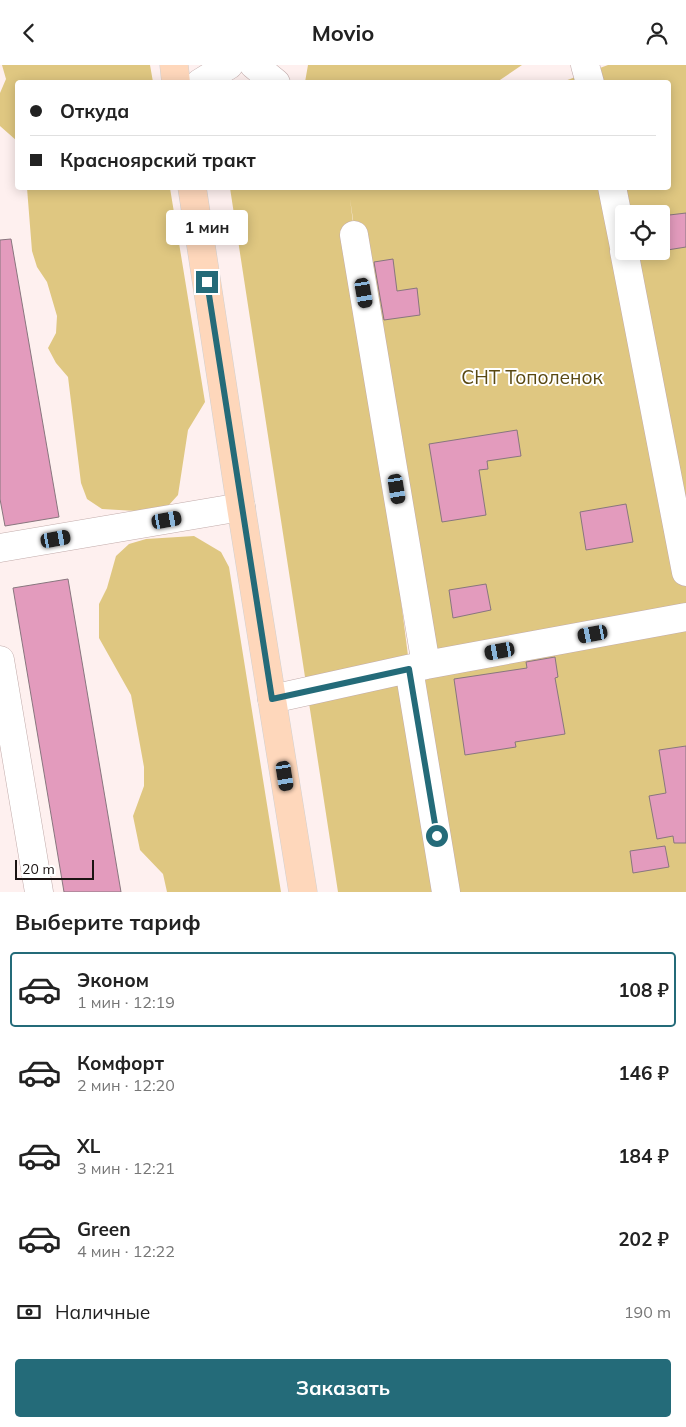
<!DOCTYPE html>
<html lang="ru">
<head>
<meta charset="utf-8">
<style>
  body { margin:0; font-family:Mulish,sans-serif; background:#f2f2f2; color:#222; height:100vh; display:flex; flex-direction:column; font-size:19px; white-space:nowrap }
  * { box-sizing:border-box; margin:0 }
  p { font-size:16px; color:#767676 }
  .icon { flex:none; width:28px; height:28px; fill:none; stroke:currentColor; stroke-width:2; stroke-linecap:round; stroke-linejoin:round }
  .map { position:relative; height:827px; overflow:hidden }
  .panel { display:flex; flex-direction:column; background:#fff; flex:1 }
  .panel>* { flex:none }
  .top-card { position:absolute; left:15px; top:15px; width:656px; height:110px; border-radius:5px; box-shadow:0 2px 12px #0003; display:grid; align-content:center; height:110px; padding:0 15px; background:#fff }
  .fabs { position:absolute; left:615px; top:140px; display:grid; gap:10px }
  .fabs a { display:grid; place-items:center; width:55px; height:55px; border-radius:5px; background:#fff; box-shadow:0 2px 12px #0003; font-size:25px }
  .scale { position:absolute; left:15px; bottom:12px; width:79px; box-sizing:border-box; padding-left:5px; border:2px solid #1b1312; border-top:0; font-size:14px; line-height:18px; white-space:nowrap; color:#1b1312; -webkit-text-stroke:4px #fff; paint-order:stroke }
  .end { position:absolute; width:22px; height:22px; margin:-11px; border:6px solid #246b79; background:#fff; box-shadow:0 0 0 2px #fff }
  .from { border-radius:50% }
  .bubble { position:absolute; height:35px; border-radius:5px; background:#fff; box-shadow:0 2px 12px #0003; font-size:16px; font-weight:700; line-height:35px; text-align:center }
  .car { position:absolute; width:15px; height:30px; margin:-15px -8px; border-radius:6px; box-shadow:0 0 4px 1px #0007; background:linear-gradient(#222 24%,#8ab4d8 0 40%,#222 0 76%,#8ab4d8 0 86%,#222 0) }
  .top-card b { display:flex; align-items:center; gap:18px; height:48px; font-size:19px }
  .top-card b+b { border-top:1px solid #e0e0e0 }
  .top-card i { width:12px; height:12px; background:#222 }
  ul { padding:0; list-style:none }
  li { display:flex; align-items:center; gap:15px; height:75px; margin:0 10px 8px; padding:0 5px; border:2px solid transparent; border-radius:5px }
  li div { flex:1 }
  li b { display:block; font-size:19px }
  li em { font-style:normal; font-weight:700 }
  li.current { border-color:#246b79 }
  li>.icon { width:45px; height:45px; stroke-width:1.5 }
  h2 { padding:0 15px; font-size:22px; line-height:60px }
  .pay { display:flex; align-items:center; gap:12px; height:55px; padding:0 15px; font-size:19px }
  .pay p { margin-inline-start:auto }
  .primary-button { display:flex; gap:10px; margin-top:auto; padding:10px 15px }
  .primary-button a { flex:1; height:58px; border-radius:5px; background:#246b79; color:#fff; font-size:20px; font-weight:700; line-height:58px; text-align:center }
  header { display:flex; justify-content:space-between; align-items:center; height:65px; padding:0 15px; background:#fff; font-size:22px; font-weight:700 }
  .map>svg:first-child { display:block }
  .green { fill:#dfc781; fill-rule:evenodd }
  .building { fill:#e39bbd; stroke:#88767e }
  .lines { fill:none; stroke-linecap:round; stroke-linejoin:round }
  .minor-casing { stroke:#c2acab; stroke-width:29 }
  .major-casing { stroke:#d1d0d0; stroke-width:29 }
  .minor { stroke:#fff; stroke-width:28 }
  .major { stroke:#fed7bb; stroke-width:28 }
  .route { stroke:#246b79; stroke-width:6 }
  .labels { text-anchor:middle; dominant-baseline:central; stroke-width:4; stroke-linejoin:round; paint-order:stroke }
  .park-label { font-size:19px; fill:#5a4912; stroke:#fff }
</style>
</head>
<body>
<header><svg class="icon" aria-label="back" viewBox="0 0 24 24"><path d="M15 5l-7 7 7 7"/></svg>Movio<svg class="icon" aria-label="person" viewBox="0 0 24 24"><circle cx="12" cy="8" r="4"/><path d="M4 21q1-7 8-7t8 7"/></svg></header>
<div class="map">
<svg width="686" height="827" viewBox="0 0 686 827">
  <rect width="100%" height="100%" fill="#fef0ef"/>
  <!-- green -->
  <path class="green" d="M2,0h148l3,17 -135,1 -1,58 -17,-15v-33l6,-14z
    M308,0h214l-25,17h-192z
    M608,0h78v827h-233l-103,-693 88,693h-100l-108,-704 439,-1v-104l-107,-1zM624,149h37v37h-37z
    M27,123h143l35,214 -17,28 -10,65 -10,11 -15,6 -51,-3 -15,-10 -6,-16 -13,-106 -12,-14 -8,-15 8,-15 1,-17 -10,-34 -10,-15 -5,-16z
    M194,471l27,16 8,15 52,325h-114l-4,-18 -23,-24 -7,-34 11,-30v-19l-13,-72 -32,-57v-34l8,-16 9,-32 13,-12 17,-5z"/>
  <!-- building -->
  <path class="building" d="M686,148v34l-25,4v-35z
    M11,174l48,278 -54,9 -5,-27v-259z
    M393,194l4,32 20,-3 3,27 -36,5 -10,-58z
    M517,365l4,26 -34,5 1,8 -9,1 7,45 -44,7 -13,-78z
    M626,439l7,38 -47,8 -6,-38z
    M68,514l53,313h-57l-51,-304z
    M486,519l5,26 -38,8 -4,-28z
    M555,592l3,20 -3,1 10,56 -50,8 1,5 -51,8 -11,-76 73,-11 -1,-6z
    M686,681v97h-12l-1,-7 -16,3 -8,-43 17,-3 -7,-43z
    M665,781l4,21 -36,6 -3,-22z"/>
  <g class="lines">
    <defs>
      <path id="minor" d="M254,0l22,18
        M585,0l5,18
        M200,18l29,-18
        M612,122l12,60
        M354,170l72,430
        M624,186l62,321
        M0,483l241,-41
        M0,595l39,232
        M409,604l37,223
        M272,634l154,-34 260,-48"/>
      <path id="major" d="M174,0l2,18
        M192,122l49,320 62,385"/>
    </defs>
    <!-- minor casing -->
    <use href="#minor" class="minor-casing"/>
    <!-- major casing -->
    <use href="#major" class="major-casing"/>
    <!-- minor -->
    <use href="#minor" class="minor"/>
    <!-- major -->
    <use href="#major" class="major"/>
  </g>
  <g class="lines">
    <!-- route -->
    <path class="route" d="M207,217l65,417 137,-30 28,167"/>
  </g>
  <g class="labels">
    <!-- park labels -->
    <g class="park-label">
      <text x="532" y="312">СНТ Тополенок</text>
    </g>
  </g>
</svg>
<div class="fabs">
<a><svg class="icon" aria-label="locate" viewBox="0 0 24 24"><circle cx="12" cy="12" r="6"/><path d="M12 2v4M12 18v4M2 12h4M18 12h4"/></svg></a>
</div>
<div class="scale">20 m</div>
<i class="end from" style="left:437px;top:771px"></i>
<i class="end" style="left:207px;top:217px"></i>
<div class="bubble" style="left:166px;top:145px;width:82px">1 мин</div>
<i class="car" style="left:364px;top:228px;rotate:170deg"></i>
<i class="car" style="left:397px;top:424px;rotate:171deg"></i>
<i class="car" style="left:167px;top:455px;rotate:80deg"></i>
<i class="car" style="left:56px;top:474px;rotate:80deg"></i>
<i class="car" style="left:593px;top:569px;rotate:259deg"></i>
<i class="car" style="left:500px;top:586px;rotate:260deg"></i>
<i class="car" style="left:285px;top:711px;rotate:171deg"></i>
<div class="top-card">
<b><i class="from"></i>Откуда</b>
<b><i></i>Красноярский тракт</b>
</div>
</div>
<section class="panel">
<h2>Выберите тариф</h2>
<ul>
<li class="current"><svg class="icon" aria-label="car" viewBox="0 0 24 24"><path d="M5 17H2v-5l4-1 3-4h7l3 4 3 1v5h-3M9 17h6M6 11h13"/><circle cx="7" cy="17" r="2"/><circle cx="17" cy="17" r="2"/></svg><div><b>Эконом</b><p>1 мин · 12:19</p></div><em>108 ₽</em></li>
<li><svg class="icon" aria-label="car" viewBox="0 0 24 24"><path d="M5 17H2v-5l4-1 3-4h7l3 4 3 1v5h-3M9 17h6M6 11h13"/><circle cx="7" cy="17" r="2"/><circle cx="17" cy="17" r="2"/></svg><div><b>Комфорт</b><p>2 мин · 12:20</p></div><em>146 ₽</em></li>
<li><svg class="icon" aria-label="car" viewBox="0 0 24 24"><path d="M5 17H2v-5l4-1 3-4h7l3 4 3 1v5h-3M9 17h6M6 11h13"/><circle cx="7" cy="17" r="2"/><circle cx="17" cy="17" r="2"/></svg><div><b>XL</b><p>3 мин · 12:21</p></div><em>184 ₽</em></li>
<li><svg class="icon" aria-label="car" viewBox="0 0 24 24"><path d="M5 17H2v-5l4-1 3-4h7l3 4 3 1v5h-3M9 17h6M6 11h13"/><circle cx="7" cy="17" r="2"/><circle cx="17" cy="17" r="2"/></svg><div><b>Green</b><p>4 мин · 12:22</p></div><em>202 ₽</em></li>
</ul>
<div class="pay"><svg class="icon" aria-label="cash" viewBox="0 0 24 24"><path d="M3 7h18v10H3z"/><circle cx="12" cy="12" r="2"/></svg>Наличные<p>190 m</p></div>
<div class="primary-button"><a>Заказать</a></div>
</section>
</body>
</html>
